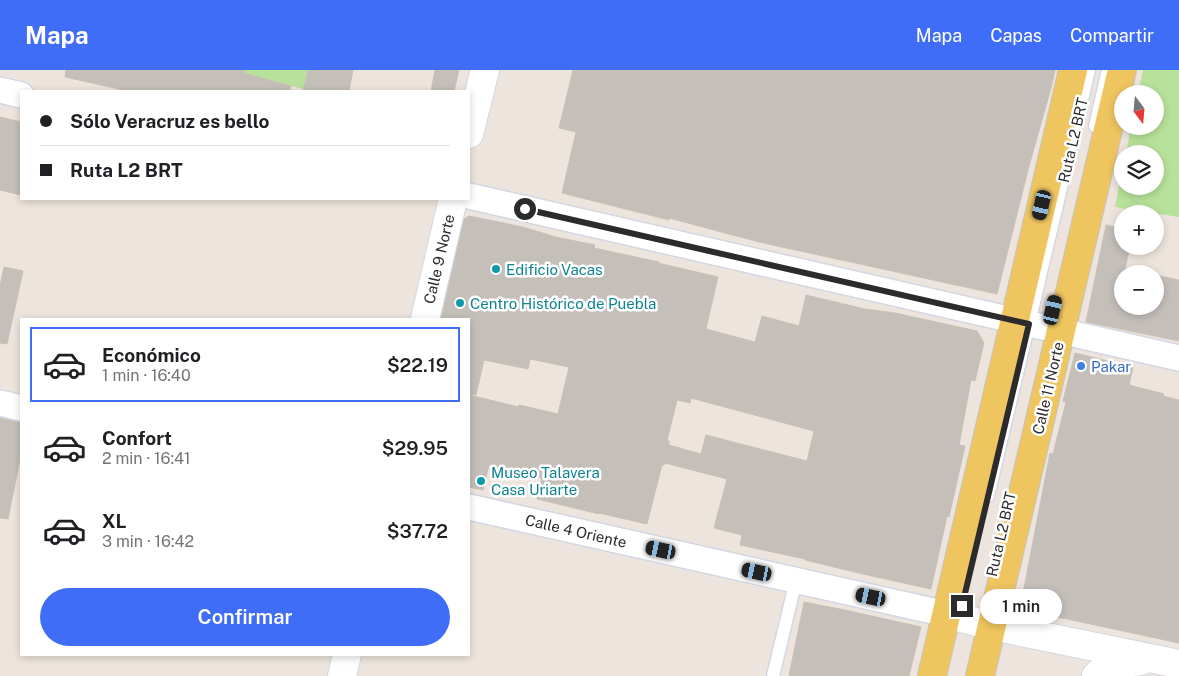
<!DOCTYPE html>
<html lang="es">
<head>
<meta charset="utf-8">
<style>
  body { margin:0; font-family:"Public Sans",sans-serif; background:#f2f2f2; color:#202124; height:100vh; display:flex; flex-direction:column; font-size:19px; white-space:nowrap }
  * { box-sizing:border-box; margin:0 }
  p { font-size:16px; color:#757577 }
  .icon { flex:none; width:28px; height:28px; fill:none; stroke:currentColor; stroke-width:2; stroke-linecap:round; stroke-linejoin:round }
  .map { position:relative; flex:1; overflow:hidden }
  .sheet { position:absolute; left:20px; top:248px; width:450px; height:338px; display:flex; flex-direction:column; background:#fff; border-radius:0px; box-shadow:0 2px 8px #0003 }
  .sheet>* { flex:none }
  .guide { position:absolute; left:20px; top:20px; width:450px; height:110px; border-radius:0px; box-shadow:0 2px 8px #0003; display:grid; align-content:center; height:110px; padding:0 20px; background:#fff }
  .needle { width:32px; rotate:164deg }
  .tools { position:absolute; left:1114px; top:15px; display:grid; gap:10px }
  .tools a { display:grid; place-items:center; width:50px; height:50px; border-radius:50%; background:#fff; box-shadow:0 2px 8px #0003; font-size:25px }
  .end { position:absolute; width:22px; height:22px; margin:-11px; border:6px solid #2b2b2b; background:#fff; box-shadow:0 0 0 2px #fff }
  .from { border-radius:50% }
  .bubble { position:absolute; height:35px; border-radius:18px; background:#fff; box-shadow:0 2px 8px #0003; font-size:16px; font-weight:600; line-height:35px; text-align:center }
  .car { position:absolute; width:15px; height:30px; margin:-15px -8px; border-radius:6px; box-shadow:0 0 4px 1px #0007; background:linear-gradient(#222 24%,#8ab4d8 0 40%,#222 0 76%,#8ab4d8 0 86%,#222 0) }
  .guide b { display:flex; align-items:center; gap:18px; height:48px; font-size:19px }
  .guide b+b { border-top:1px solid #e0e0e0 }
  .guide i { width:12px; height:12px; background:#202124 }
  ul { padding:9px 0 0; list-style:none }
  li { display:flex; align-items:center; gap:15px; height:75px; margin:0 10px 8px; padding:0 10px; border:2px solid transparent; border-radius:0px }
  li div { flex:1 }
  li b { display:block; font-size:19px }
  li em { font-style:normal; font-weight:600 }
  li.current { border-color:#406df7 }
  li>.icon { width:45px; height:45px; stroke-width:1.5 }
  .cta { display:flex; gap:10px; margin-top:auto; padding:10px 20px }
  .cta a { flex:1; height:58px; border-radius:30px; background:#406df7; color:#fff; font-size:20px; font-weight:600; line-height:58px; text-align:center }
  header { display:flex; align-items:center; gap:30px; box-sizing:border-box; height:70px; padding:0 25px; background:#406df7; color:#fff }
  header strong { font-size:24px }
  nav { display:flex; gap:28px; margin-inline-start:auto; font-size:18px }
  .map>svg:first-child { display:block }
  .green { fill:#b8e29b }
  .building { fill:#c5bfba; stroke:#c8c1b7; fill-rule:evenodd }
  .lines { fill:none; stroke-linecap:round; stroke-linejoin:round }
  .lane-casing { stroke:#d3d7e3; stroke-width:15 }
  .street-casing { stroke:#d3d7e3; stroke-width:28 }
  .secondary-casing { stroke:#d3d7e3; stroke-width:30 }
  .primary-casing { stroke:#c4c4c4; stroke-width:30 }
  .lane { stroke:#fff; stroke-width:12 }
  .street { stroke:#fff; stroke-width:25 }
  .secondary { stroke:#fff; stroke-width:28 }
  .primary { stroke:#efc560; stroke-width:28 }
  .route { stroke:#2b2b2b; stroke-width:6 }
  .culture-dot { fill:#0f9aa8; stroke:#fff; stroke-width:2 }
  .shop-dot { fill:#3f7fe0; stroke:#fff; stroke-width:2 }
  .labels { text-anchor:middle; dominant-baseline:central; stroke-width:5; stroke-linejoin:round; paint-order:stroke }
  .street-label { font-size:15px; fill:#2b2b2b; stroke:#fff }
  .culture-label { font-size:15px; fill:#0d838f; stroke:#fff; text-anchor:start }
  .shop-label { font-size:15px; fill:#366cbe; stroke:#fff; text-anchor:start }
</style>
</head>
<body>
<header>
<strong>Mapa</strong>
<nav><a>Mapa</a><a>Capas</a><a>Compartir</a></nav>
</header>
<div class="map">
<svg width="1179" height="606" viewBox="0 0 1179 606">
  <rect width="100%" height="100%" fill="#ede5dd"/>
  <!-- green -->
  <path class="green" d="M245,0h63l-5,19 -59,-16z
    M1143,0h36v147l-64,-10 7,-37v16h33v-32h-29l5,-28h24v-32h-17z"/>
  <!-- building -->
  <path class="building" d="M66,0h179l-1,3 47,13 -1,5h-162l-63,-14z
    M308,0h45l-4,21h-46z
    M435,0h24l-5,21h-23z
    M573,0h482l-4,18 -22,78 -32,128 -238,-52 -90,-24v2l-107,-27 14,-61 -17,-4z
    M0,47l21,5v73l-21,-5z
    M469,146l54,11 33,10 39,8 -1,3 65,14 -1,1 60,14 -12,52 49,13 7,-26 37,10 7,-31 59,14 30,4 82,18 7,12 -9,38 -4,-1 -12,65 6,1 -16,71 -2,-1 -16,73 -68,-15 -58,-14v-1l-65,-14 2,-10 -28,-7 13,-49 -62,-16 -1,2h-2l-15,59 -48,-11v1l-62,-15 5,-21 -53,-13 -6,25 -14,-3v-92l50,12v-2l39,9 11,-47 -39,-8 -2,10 -44,-9 -8,35 -7,-1v-75h-28l23,-100zM691,328l123,33 -7,30 -101,-26 -5,19 -32,-9v-4h-2l10,-41 13,3z
    M1106,155l16,4v17h8l-6,28h-2v6l-3,19 3,1v6h33v-31l24,5v61l-93,-19z
    M4,197l19,4 -16,73 -7,-1v-57z
    M1075,283l58,14 -4,18 35,9 -1,2 16,4v243l-159,-34 30,-156 3,1 13,-52 -3,-1z
    M0,348l21,4v32l-13,65 -8,-1z
    M804,532l41,8 76,17 -12,49h-120z"/>
  <g class="lines">
    <defs>
      <path id="lane" d="M1095,56l13,-56
        M988,426l101,-426
        M773,606l23,-96"/>
      <path id="street" d="M0,20l21,5
        M469,126l710,162
        M0,333l21,5
        M469,437l477,107"/>
      <path id="secondary" d="M469,64l16,-64
        M425,249l28,-120
        M946,544l46,12 187,38
        M342,606l5,-22
        M1096,606c12,-13 29,-13 45,-15"/>
      <path id="primary" d="M932,606l141,-606
        M980,606l142,-606"/>
    </defs>
    <!-- lane casing -->
    <use href="#lane" class="lane-casing"/>
    <!-- street casing -->
    <use href="#street" class="street-casing"/>
    <!-- secondary casing -->
    <use href="#secondary" class="secondary-casing"/>
    <!-- primary casing -->
    <use href="#primary" class="primary-casing"/>
    <!-- lane -->
    <use href="#lane" class="lane"/>
    <!-- street -->
    <use href="#street" class="street"/>
    <!-- secondary -->
    <use href="#secondary" class="secondary"/>
    <!-- primary -->
    <use href="#primary" class="primary"/>
  </g>
  <g class="lines">
    <!-- route -->
    <path class="route" d="M525,139l504,115 -67,282"/>
  </g>
  <!-- markers -->
  <g class="culture-dot">
    <circle cx="496" cy="199" r="5"/>
    <circle cx="460" cy="233" r="5"/>
    <circle cx="481" cy="411" r="5"/>
  </g>
  <circle class="shop-dot" cx="1081" cy="296" r="5"/>
  <g class="labels">
    <!-- street labels -->
    <g class="street-label">
      <text transform="translate(1073 70) rotate(-77)">Ruta L2 BRT</text>
      <text transform="translate(439 189) rotate(-77)">Calle 9 Norte</text>
      <text transform="translate(1048 318) rotate(-77)">Calle 11 Norte</text>
      <text transform="translate(576 461) rotate(13)">Calle 4 Oriente</text>
      <text transform="translate(1001 464) rotate(-77)">Ruta L2 BRT</text>
    </g>
    <!-- culture labels -->
    <g class="culture-label">
      <text x="506" y="199">Edificio Vacas</text>
      <text x="470" y="233">Centro Histórico de Puebla</text>
      <text x="491" y="402">Museo Talavera<tspan x="491" dy="17">Casa Uriarte</tspan></text>
    </g>
    <!-- shop labels -->
    <g class="shop-label">
      <text x="1091" y="296">Pakar</text>
    </g>
  </g>
</svg>
<div class="tools">
<a><svg class="needle" viewBox="-14 -14 28 28"><path d="M0-13l5 13h-10z" fill="#e53935"/><path d="M0 13l5-13h-10z" fill="#757577"/></svg></a>
<a><svg class="icon" aria-label="layers" viewBox="0 0 24 24"><path d="M12 4l9 5-9 5-9-5zM3 14l9 5 9-5"/></svg></a>
<a>+</a>
<a>−</a>
</div>
<i class="end from" style="left:525px;top:139px"></i>
<i class="end" style="left:962px;top:536px"></i>
<div class="bubble" style="left:980px;top:519px;width:82px">1 min</div>
<i class="car" style="left:1042px;top:135px;rotate:193deg"></i>
<i class="car" style="left:1053px;top:240px;rotate:13deg"></i>
<i class="car" style="left:661px;top:480px;rotate:282deg"></i>
<i class="car" style="left:757px;top:502px;rotate:282deg"></i>
<i class="car" style="left:871px;top:527px;rotate:282deg"></i>
<div class="guide">
<b><i class="from"></i>Sólo Veracruz es bello</b>
<b><i></i>Ruta L2 BRT</b>
</div>
<section class="sheet">
<ul>
<li class="current"><svg class="icon" aria-label="car" viewBox="0 0 24 24"><path d="M5 17H2v-5l4-1 3-4h7l3 4 3 1v5h-3M9 17h6M6 11h13"/><circle cx="7" cy="17" r="2"/><circle cx="17" cy="17" r="2"/></svg><div><b>Económico</b><p>1 min · 16:40</p></div><em>$22.19</em></li>
<li><svg class="icon" aria-label="car" viewBox="0 0 24 24"><path d="M5 17H2v-5l4-1 3-4h7l3 4 3 1v5h-3M9 17h6M6 11h13"/><circle cx="7" cy="17" r="2"/><circle cx="17" cy="17" r="2"/></svg><div><b>Confort</b><p>2 min · 16:41</p></div><em>$29.95</em></li>
<li><svg class="icon" aria-label="car" viewBox="0 0 24 24"><path d="M5 17H2v-5l4-1 3-4h7l3 4 3 1v5h-3M9 17h6M6 11h13"/><circle cx="7" cy="17" r="2"/><circle cx="17" cy="17" r="2"/></svg><div><b>XL</b><p>3 min · 16:42</p></div><em>$37.72</em></li>
</ul>
<div class="cta"><a>Confirmar</a></div>
</section>
</div>
</body>
</html>
